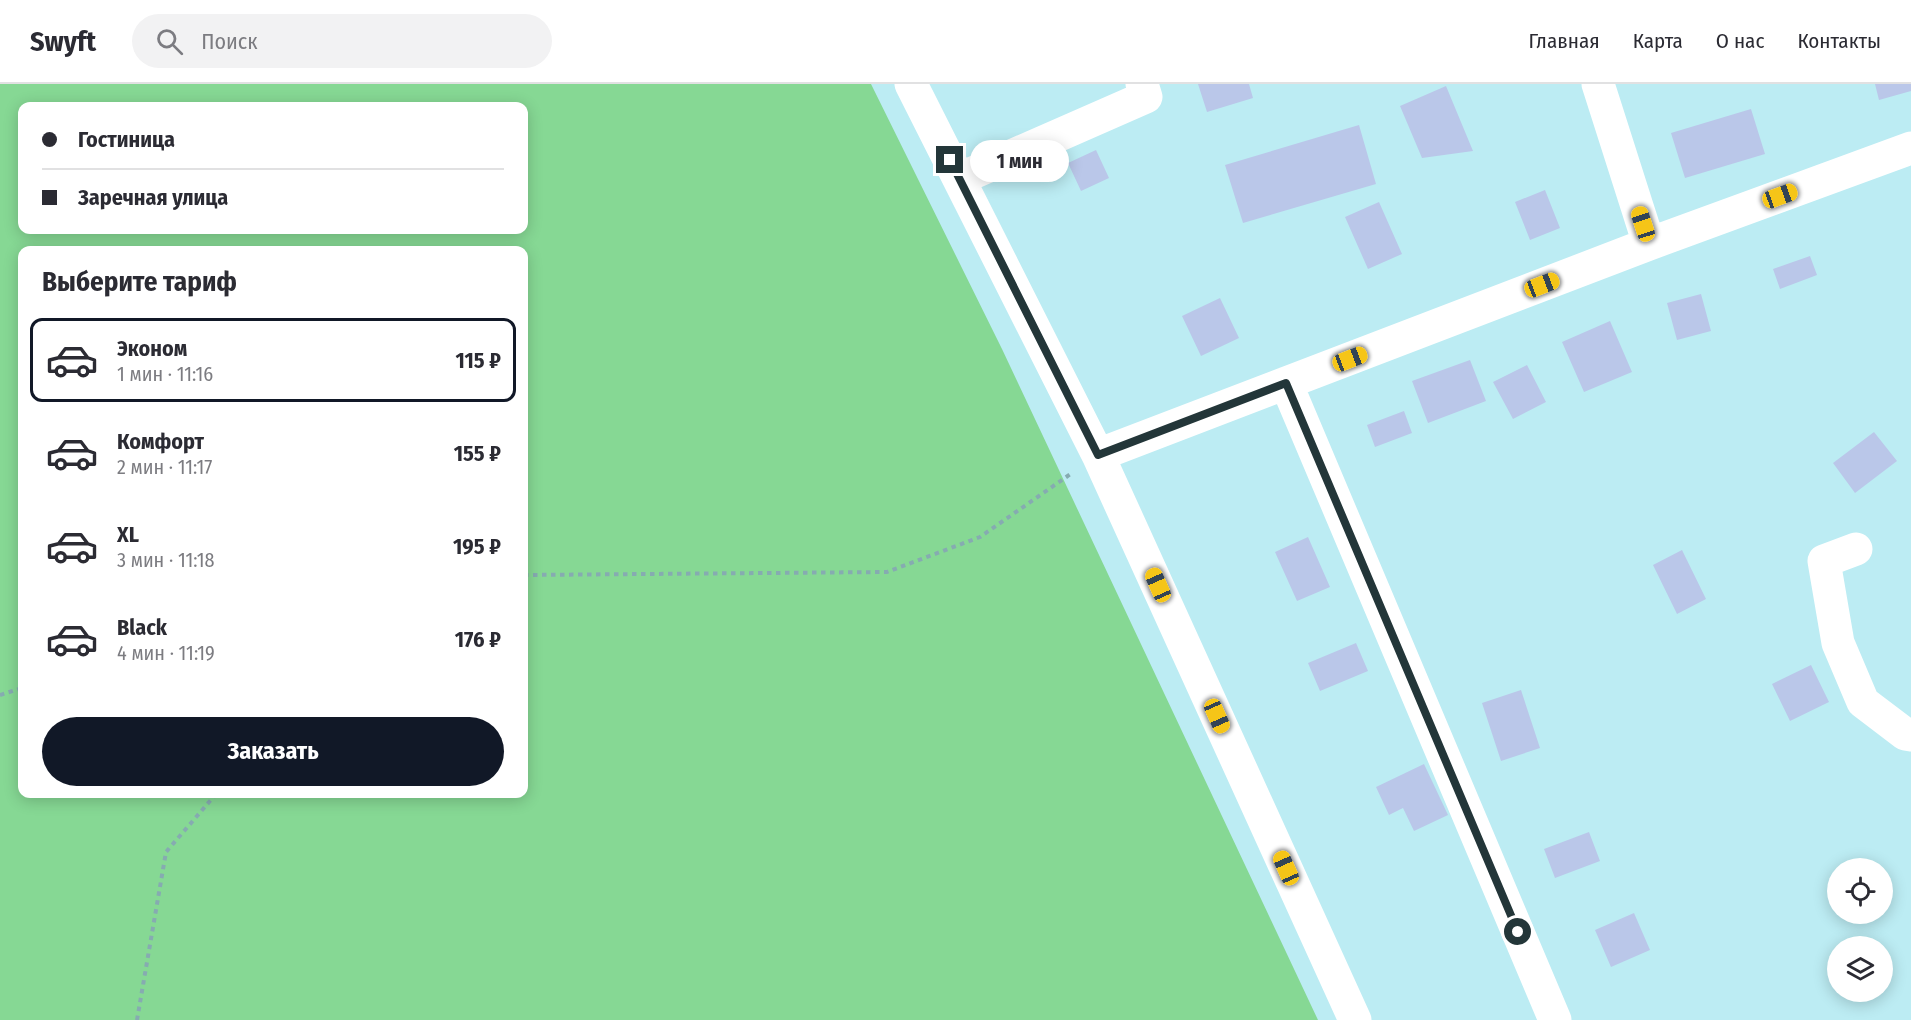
<!DOCTYPE html>
<html lang="ru">
<head>
<meta charset="utf-8">
<style>
  body { margin:0; font-family:"Fira Sans Condensed",sans-serif; background:#f2f2f3; color:#2b2b33; height:100vh; display:flex; flex-direction:column; font-size:22px; white-space:nowrap }
  * { box-sizing:border-box; margin:0 }
  p { font-size:20px; color:#7c7c81 }
  .icon { flex:none; width:33px; height:33px; fill:none; stroke:currentColor; stroke-width:2; stroke-linecap:round; stroke-linejoin:round }
  .map { position:relative; flex:1; overflow:hidden }
  .sheet { position:absolute; left:18px; top:162px; width:510px; height:552px; display:flex; flex-direction:column; background:#fff; border-radius:12px; box-shadow:0 3px 15px #0003 }
  .sheet>* { flex:none }
  .guide { position:absolute; left:18px; top:18px; width:510px; height:132px; border-radius:12px; box-shadow:0 3px 15px #0003; display:grid; align-content:center; height:132px; padding:0 24px; background:#fff }
  .controls { position:absolute; left:1827px; top:774px; display:grid; gap:12px }
  .controls a { display:grid; place-items:center; width:66px; height:66px; border-radius:50%; background:#fff; box-shadow:0 3px 15px #0003; font-size:30px }
  .end { position:absolute; width:27px; height:27px; margin:-14px; border:8px solid #233639; background:#fff; box-shadow:0 0 0 3px #fff }
  .from { border-radius:50% }
  .bubble { position:absolute; height:42px; border-radius:21px; background:#fff; box-shadow:0 3px 15px #0003; font-size:20px; font-weight:700; line-height:42px; text-align:center }
  .car { position:absolute; width:18px; height:36px; margin:-18px -9px; border-radius:8px; box-shadow:0 0 4px 2px #0007; background:linear-gradient(#f5c518 24%,#345 0 40%,#f5c518 0 76%,#345 0 86%,#f5c518 0) }
  .guide b { display:flex; align-items:center; gap:21px; height:57px; font-size:22px }
  .guide b+b { border-top:2px solid #e1e1e2 }
  .guide i { width:15px; height:15px; background:#2b2b33 }
  ul { padding:0; list-style:none }
  li { display:flex; align-items:center; gap:18px; height:84px; margin:0 12px 9px; padding:0 12px; border:3px solid transparent; border-radius:12px }
  li div { flex:1 }
  li b { display:block; font-size:22px }
  li em { font-style:normal; font-weight:700 }
  li.current { border-color:#111827 }
  li>.icon { width:54px; height:54px; stroke-width:1.5 }
  h2 { padding:0 24px; font-size:27px; line-height:72px }
  .action { display:flex; gap:12px; margin-top:auto; padding:12px 24px }
  .action a { flex:1; height:69px; border-radius:36px; background:#111827; color:#fff; font-size:24px; font-weight:700; line-height:69px; text-align:center }
  header { display:flex; align-items:center; gap:36px; box-sizing:border-box; height:84px; padding:0 30px; background:#fff; border-bottom:2px solid #e1e1e2 }
  header strong { font-size:28px }
  nav { display:flex; gap:33px; margin-inline-start:auto; font-size:21px }
  .search { width:420px; height:54px; background:#f2f2f3; display:flex; align-items:center; gap:15px; box-sizing:border-box; padding:0 21px; border-radius:33px; color:#7c7c81; font-size:22px }
  .map>svg:first-child { display:block }
  .green { fill:#86d894; fill-rule:evenodd }
  .building { fill:#bac7e9 }
  .lines { fill:none; stroke-linecap:round; stroke-linejoin:round }
  .path { stroke:#86abb1; stroke-width:4; stroke-dasharray:4.5 4.5; stroke-linecap:butt }
  .minor { stroke:#fff; stroke-width:33 }
  .route { stroke:#233639; stroke-width:8 }
</style>
</head>
<body>
<header>
<strong>Swyft</strong>
<div class="search"><svg class="icon" aria-label="search" viewBox="0 0 24 24"><circle cx="10" cy="10" r="6"/><path d="M15 15l6 6"/></svg>Поиск</div>
<nav><a>Главная</a><a>Карта</a><a>О нас</a><a>Контакты</a></nav>
</header>
<div class="map">
<svg width="1911" height="936" viewBox="0 0 1911 936">
  <rect width="100%" height="100%" fill="#bcecf3"/>
  <!-- green -->
  <path class="green" d="M0,0h871l131,265 316,671h-1318zM22,22h502v124h-502zM22,166h502v544h-502z"/>
  <!-- building -->
  <path class="building" d="M1198,0h51l4,14 -46,14z
    M1875,0h36v7l-32,9z
    M1446,2l27,65 -51,7 -22,-52z
    M1751,25l14,45 -80,24 -14,-45z
    M1359,41l17,59 -133,39 -18,-58z
    M1096,66l13,28 -28,13 -13,-28z
    M1545,106l15,38 -30,12 -15,-38z
    M1379,118l23,52 -34,15 -23,-52z
    M1810,172l7,19 -37,14 -7,-20z
    M1701,210l10,37 -34,9 -10,-37z
    M1220,214l19,40 -38,18 -19,-40z
    M1610,237l22,51 -48,20 -22,-50z
    M1470,276l16,41 -58,22 -16,-42z
    M1527,281l19,37 -33,17 -20,-37z
    M1404,327l8,22 -37,14 -8,-22z
    M1874,348l23,29 -42,32 -22,-30z
    M1308,453l22,50 -33,14 -22,-49z
    M1682,466l24,49 -29,15 -24,-49z
    M1356,559l12,28 -48,20 -12,-28z
    M1811,581l18,37 -39,19 -18,-37z
    M1521,606l19,58 -39,13 -19,-58z
    M1424,680l24,51 -34,16 -11,-23 -14,7 -13,-28z
    M1589,748l11,29 -45,17 -11,-29z
    M1634,829l16,37 -39,17 -16,-37z"/>
  <g class="lines">
    <!-- path -->
    <path class="path" d="M524,491l363,-3 93,-35 92,-64
      M0,611l22,-7
      M137,936l29,-168 50,-58"/>
    <!-- minor -->
    <path class="minor" d="M911,0l187,371 257,565
      M1598,0l51,160
      M959,95l187,-82 -4,-13
      M1286,299l269,637
      M1098,371l551,-211 262,-96
      M1856,465l-32,12 14,82 25,59 42,32 6,1"/>
  </g>
  <g class="lines">
    <!-- route -->
    <path class="route" d="M950,76l148,295 188,-72 232,549"/>
  </g>
</svg>
<div class="controls">
<a><svg class="icon" aria-label="locate" viewBox="0 0 24 24"><circle cx="12" cy="12" r="6"/><path d="M12 2v4M12 18v4M2 12h4M18 12h4"/></svg></a>
<a><svg class="icon" aria-label="layers" viewBox="0 0 24 24"><path d="M12 4l9 5-9 5-9-5zM3 14l9 5 9-5"/></svg></a>
</div>
<i class="end from" style="left:1518px;top:848px"></i>
<i class="end" style="left:950px;top:76px"></i>
<div class="bubble" style="left:970px;top:56px;width:99px">1 мин</div>
<i class="car" style="left:1780px;top:112px;rotate:70deg"></i>
<i class="car" style="left:1643px;top:140px;rotate:342deg"></i>
<i class="car" style="left:1542px;top:201px;rotate:69deg"></i>
<i class="car" style="left:1350px;top:275px;rotate:69deg"></i>
<i class="car" style="left:1158px;top:501px;rotate:336deg"></i>
<i class="car" style="left:1217px;top:632px;rotate:156deg"></i>
<i class="car" style="left:1286px;top:784px;rotate:336deg"></i>
<div class="guide">
<b><i class="from"></i>Гостиница</b>
<b><i></i>Заречная улица</b>
</div>
<section class="sheet">
<h2>Выберите тариф</h2>
<ul>
<li class="current"><svg class="icon" aria-label="car" viewBox="0 0 24 24"><path d="M5 17H2v-5l4-1 3-4h7l3 4 3 1v5h-3M9 17h6M6 11h13"/><circle cx="7" cy="17" r="2"/><circle cx="17" cy="17" r="2"/></svg><div><b>Эконом</b><p>1 мин · 11:16</p></div><em>115 ₽</em></li>
<li><svg class="icon" aria-label="car" viewBox="0 0 24 24"><path d="M5 17H2v-5l4-1 3-4h7l3 4 3 1v5h-3M9 17h6M6 11h13"/><circle cx="7" cy="17" r="2"/><circle cx="17" cy="17" r="2"/></svg><div><b>Комфорт</b><p>2 мин · 11:17</p></div><em>155 ₽</em></li>
<li><svg class="icon" aria-label="car" viewBox="0 0 24 24"><path d="M5 17H2v-5l4-1 3-4h7l3 4 3 1v5h-3M9 17h6M6 11h13"/><circle cx="7" cy="17" r="2"/><circle cx="17" cy="17" r="2"/></svg><div><b>XL</b><p>3 мин · 11:18</p></div><em>195 ₽</em></li>
<li><svg class="icon" aria-label="car" viewBox="0 0 24 24"><path d="M5 17H2v-5l4-1 3-4h7l3 4 3 1v5h-3M9 17h6M6 11h13"/><circle cx="7" cy="17" r="2"/><circle cx="17" cy="17" r="2"/></svg><div><b>Black</b><p>4 мин · 11:19</p></div><em>176 ₽</em></li>
</ul>
<div class="action"><a>Заказать</a></div>
</section>
</div>
</body>
</html>
